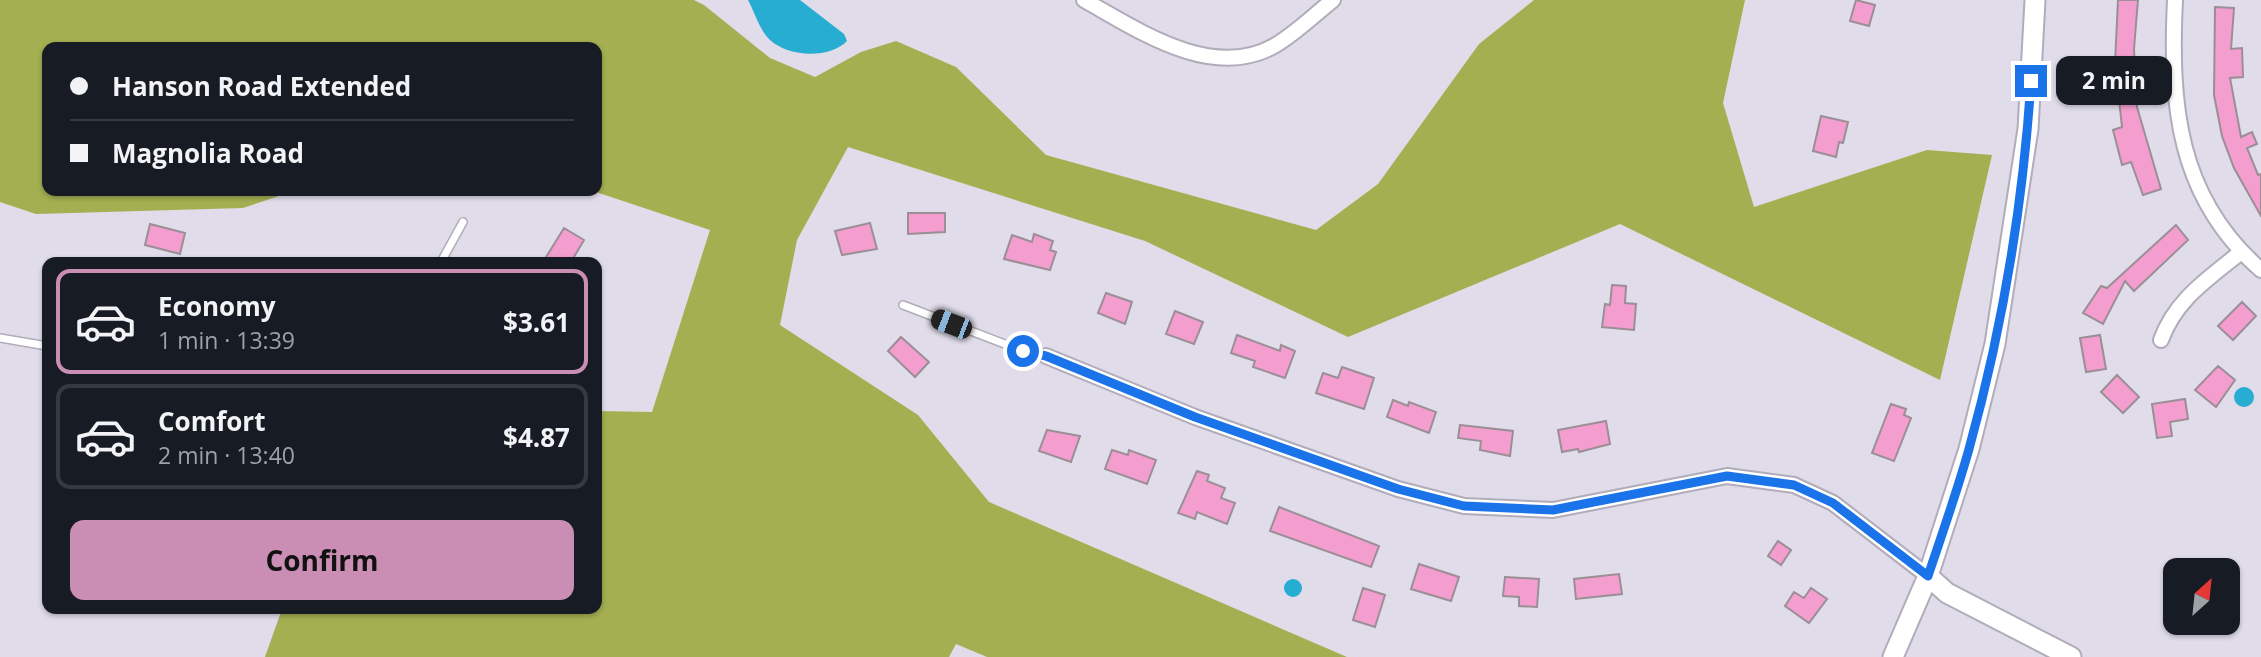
<!DOCTYPE html>
<html lang="en">
<head>
<meta charset="utf-8">
<style>
  body { margin:0; font-family:"Open Sans",sans-serif; background:#242831; color:#f1f3f6; height:100vh; display:flex; flex-direction:column; font-size:26px; white-space:nowrap }
  * { box-sizing:border-box; margin:0 }
  p { font-size:23px; color:#9ea1a6 }
  .icon { flex:none; width:38px; height:38px; fill:none; stroke:currentColor; stroke-width:2; stroke-linecap:round; stroke-linejoin:round }
  .map { position:relative; flex:1; overflow:hidden }
  .details { position:absolute; left:42px; top:257px; width:560px; height:357px; display:flex; flex-direction:column; background:#171b24; border-radius:14px; box-shadow:0 2px 5px #0004 }
  .details>* { flex:none }
  .hud { position:absolute; left:42px; top:42px; width:560px; height:154px; border-radius:14px; box-shadow:0 2px 5px #0004; display:grid; align-content:center; height:154px; padding:0 28px; background:#171b24 }
  .needle { width:46px; rotate:27deg }
  .fabs { position:absolute; left:2163px; top:558px; display:grid; gap:14px }
  .fabs a { display:grid; place-items:center; width:77px; height:77px; border-radius:14px; background:#171b24; box-shadow:0 2px 5px #0004; font-size:35px }
  .end { position:absolute; width:32px; height:32px; margin:-16px; border:9px solid #1a73e8; background:#fff; box-shadow:0 0 0 4px #fff }
  .from { border-radius:50% }
  .bubble { position:absolute; height:49px; border-radius:14px; background:#171b24; box-shadow:0 2px 5px #0004; font-size:23px; font-weight:700; line-height:49px; text-align:center }
  .car { position:absolute; width:21px; height:42px; margin:-21px -10px; border-radius:9px; box-shadow:0 0 5px 2px #0007; background:linear-gradient(#222 24%,#8ab4d8 0 40%,#222 0 76%,#8ab4d8 0 86%,#222 0) }
  .hud b { display:flex; align-items:center; gap:24px; height:66px; font-size:26px }
  .hud b+b { border-top:2px solid #363941 }
  .hud i { width:18px; height:18px; background:#f1f3f6 }
  ul { padding:12px 0 0; list-style:none }
  li { display:flex; align-items:center; gap:21px; height:105px; margin:0 14px 10px; padding:0 14px; border:4px solid #363941; border-radius:14px }
  li div { flex:1 }
  li b { display:block; font-size:26px }
  li em { font-style:normal; font-weight:700 }
  li.current { border-color:#ca8db3 }
  li>.icon { width:63px; height:63px; stroke-width:1.5 }
  .action { display:flex; gap:14px; margin-top:auto; padding:14px 28px }
  .action a { flex:1; height:80px; border-radius:14px; background:#ca8db3; color:#111; font-size:28px; font-weight:700; line-height:80px; text-align:center }
  .map>svg:first-child { display:block }
  .forest { fill:#a4af51 }
  .water { fill:#27add1 }
  .building { fill:#f49ed0; stroke:#9b8e95; stroke-width:2 }
  .lines { fill:none; stroke-linecap:round; stroke-linejoin:round }
  .lane-casing { stroke:#b0acb9; stroke-width:10 }
  .street-casing { stroke:#b0acb9; stroke-width:18 }
  .secondary-casing { stroke:#b0acb9; stroke-width:23 }
  .lane { stroke:#fff; stroke-width:7 }
  .street { stroke:#fff; stroke-width:14 }
  .secondary { stroke:#fff; stroke-width:19 }
  .route { stroke:#1a73e8; stroke-width:9 }
</style>
</head>
<body>
<div class="map">
<svg width="2261" height="657" viewBox="0 0 2261 657">
  <rect width="100%" height="100%" fill="#e0dcea"/>
  <!-- forest -->
  <path class="forest" d="M0,0h694l10,5 66,53 45,19 46,-25 35,-11 60,26 90,88 270,75 62,-46 101,-140 55,-44h211l-22,103 31,104 173,-57 65,5 -52,225 -320,-156 -272,113 -203,-96 -297,-94 -51,93 -17,85 138,90 71,87 358,155h-360l-31,-13 -7,13h-684l17,-48h315v-198l55,1 58,-182 -117,-39h4v-144h-550v144h247l-51,17 -207,6 -36,-12z"/>
  <!-- water -->
  <path class="water" d="M748,0h52l44,34 3,7c-17,18 -59,16 -77,-1 -10,-9 -16,-29 -22,-40z
    M2234 397a10 10 0 1 1 20 0a10 10 0 1 1-20 0Z
    M1284 588a9 9 0 1 1 18 0a9 9 0 1 1-18 0Z"/>
  <!-- building -->
  <path class="building" d="M1856,0l19,5 -6,21 -19,-5z
    M2118,0h20l-4,49 3,58 24,82 -18,6 -12,-33 -9,3 -9,-35 9,-3 -7,-64z
    M2215,7l19,1 -3,41 11,-1 1,29 -13,1 11,59 11,-5 5,12 -10,4 11,27 3,-1v42l-27,-48 -12,-32 -8,-41z
    M1821,116l27,6 -5,21 -4,-1 -3,15 -23,-6z
    M908,213h37v19l-37,2z
    M870,223l7,26 -35,6 -7,-24z
    M150,224l35,9 -5,21 -35,-9z
    M2176,225l12,15 -54,51 -9,-10 -22,43 -20,-11 18,-27 6,2z
    M564,228l20,12 -13,22h-28z
    M1034,234l19,7 -3,9 6,2 -6,18 -46,-11 8,-24 20,7z
    M1612,285l14,1 -1,17 11,1 -2,26 -32,-3 3,-23 5,1z
    M1106,293l26,9 -7,22 -27,-11z
    M2242,302l14,14 -23,24 -15,-14z
    M1175,311l28,11 -9,22 -28,-10z
    M1237,335l43,16 1,-6 14,6 -10,27 -32,-11 2,-6 -24,-8z
    M2100,335l6,34 -20,3 -6,-34z
    M901,337l28,25 -14,15 -27,-26z
    M2218,366l17,14 -19,27 -21,-17z
    M1342,367l32,11 -10,31 -48,-16 7,-20 15,5z
    M2117,375l22,22 -16,16 -22,-21z
    M2185,399l3,20 -18,3 2,14 -15,2 -5,-34z
    M1393,400l15,6 1,-4 27,10 -7,21 -42,-16z
    M1891,404l15,5 -2,6 7,3 -17,43 -22,-8z
    M1606,421l4,23 -31,8 -1,-3 -16,3 -4,-22z
    M1460,425l53,6 -3,25 -30,-6 1,-9 -23,-3z
    M1047,430l33,6 -9,26 -32,-11z
    M1112,450l16,5 1,-5 27,10 -9,24 -42,-15z
    M1197,471l12,4 -2,6 18,7 -4,10 14,5 -8,21 -30,-12 -2,7 -17,-6z
    M1279,507l100,39 -8,21 -101,-36z
    M1778,541l13,9 -10,15 -13,-9z
    M1419,564l40,13 -8,24 -40,-12z
    M1619,574l3,20 -46,5 -2,-20z
    M1505,577l34,2 -2,28 -18,-1v-9l-16,-1z
    M1363,588l22,7 -10,32 -22,-7z
    M1811,588l16,11 -18,24 -24,-17 9,-14 10,6z"/>
  <g class="lines">
    <defs>
      <path id="lane" d="M441,262l22,-40
        M903,305l120,46 23,5
        M0,338l47,8"/>
      <path id="street" d="M1084,0c54,30 127,81 190,46 21,-12 40,-31 59,-46
        M2175,0c-5,104 2,197 86,270
        M2161,340c15,-41 47,-61 80,-88
        M1046,356l149,61 203,72 66,17 89,4 174,-34 67,9 39,18 95,73"/>
      <path id="secondary" d="M1928,576l19,17 124,64
        M1893,657l35,-81 41,-127 26,-105 33,-215 7,-129"/>
    </defs>
    <!-- lane casing -->
    <use href="#lane" class="lane-casing"/>
    <!-- street casing -->
    <use href="#street" class="street-casing"/>
    <!-- secondary casing -->
    <use href="#secondary" class="secondary-casing"/>
    <!-- lane -->
    <use href="#lane" class="lane"/>
    <!-- street -->
    <use href="#street" class="street"/>
    <!-- secondary -->
    <use href="#secondary" class="secondary"/>
  </g>
  <g class="lines">
    <!-- route -->
    <path class="route" d="M1023,351l23,5 149,61 203,72 66,17 89,4 174,-34 67,9 39,18 95,73c14,-42 29,-84 41,-127 33,-119 54,-245 62,-368"/>
  </g>
</svg>
<div class="fabs">
<a><svg class="needle" viewBox="-14 -14 28 28"><path d="M0-13l5 13h-10z" fill="#e53935"/><path d="M0 13l5-13h-10z" fill="#9ea1a6"/></svg></a>
</div>
<i class="end from" style="left:1023px;top:351px"></i>
<i class="end" style="left:2031px;top:81px"></i>
<div class="bubble" style="left:2056px;top:56px;width:116px">2 min</div>
<i class="car" style="left:951px;top:324px;rotate:291deg"></i>
<div class="hud">
<b><i class="from"></i>Hanson Road Extended</b>
<b><i></i>Magnolia Road</b>
</div>
<section class="details">
<ul>
<li class="current"><svg class="icon" aria-label="car" viewBox="0 0 24 24"><path d="M5 17H2v-5l4-1 3-4h7l3 4 3 1v5h-3M9 17h6M6 11h13"/><circle cx="7" cy="17" r="2"/><circle cx="17" cy="17" r="2"/></svg><div><b>Economy</b><p>1 min · 13:39</p></div><em>$3.61</em></li>
<li><svg class="icon" aria-label="car" viewBox="0 0 24 24"><path d="M5 17H2v-5l4-1 3-4h7l3 4 3 1v5h-3M9 17h6M6 11h13"/><circle cx="7" cy="17" r="2"/><circle cx="17" cy="17" r="2"/></svg><div><b>Comfort</b><p>2 min · 13:40</p></div><em>$4.87</em></li>
</ul>
<div class="action"><a>Confirm</a></div>
</section>
</div>
</body>
</html>
